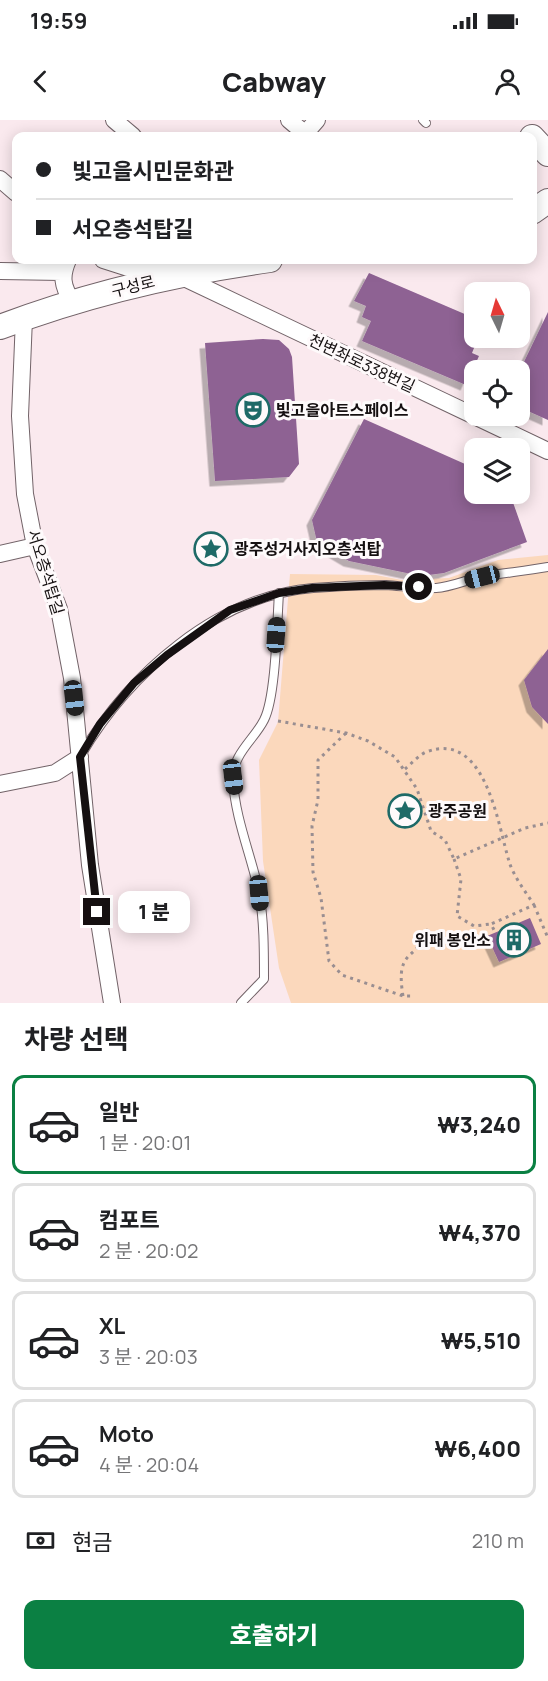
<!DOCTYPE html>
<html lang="ko">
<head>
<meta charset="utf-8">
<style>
  body { margin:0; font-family:Manrope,"Noto Sans KR",sans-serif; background:#f6f6f6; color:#202124; height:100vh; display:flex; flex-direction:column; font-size:22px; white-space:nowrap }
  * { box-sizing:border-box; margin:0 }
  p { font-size:20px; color:#757577 }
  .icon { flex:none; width:33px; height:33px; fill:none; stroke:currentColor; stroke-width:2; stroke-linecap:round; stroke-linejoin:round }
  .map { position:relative; height:883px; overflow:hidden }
  .side { display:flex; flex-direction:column; background:#fff; flex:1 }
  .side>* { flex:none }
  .banner { position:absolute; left:12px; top:12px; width:525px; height:132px; border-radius:12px; box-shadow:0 3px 15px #0003; display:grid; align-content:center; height:132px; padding:0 24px; background:#fff }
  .needle { width:39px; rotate:355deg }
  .fabs { position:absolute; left:464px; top:162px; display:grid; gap:12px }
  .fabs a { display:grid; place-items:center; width:66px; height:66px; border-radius:12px; background:#fff; box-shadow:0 3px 15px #0003; font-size:30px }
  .end { position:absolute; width:27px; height:27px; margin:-14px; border:8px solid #151011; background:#fff; box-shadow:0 0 0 3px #fff }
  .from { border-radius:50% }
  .bubble { position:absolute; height:42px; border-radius:12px; background:#fff; box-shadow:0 3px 15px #0003; font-size:20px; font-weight:800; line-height:42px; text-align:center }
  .car { position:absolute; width:18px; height:36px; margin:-18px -9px; border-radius:8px; box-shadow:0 0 4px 2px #0007; background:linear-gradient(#222 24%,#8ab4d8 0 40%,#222 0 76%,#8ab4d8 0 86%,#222 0) }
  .banner b { display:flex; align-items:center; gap:21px; height:57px; font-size:22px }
  .banner b+b { border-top:2px solid #e0e0e0 }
  .banner i { width:15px; height:15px; background:#202124 }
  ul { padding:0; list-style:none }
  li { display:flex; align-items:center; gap:18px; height:99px; margin:0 12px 9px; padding:0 12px; border:3px solid #e0e0e0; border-radius:12px }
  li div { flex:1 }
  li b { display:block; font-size:22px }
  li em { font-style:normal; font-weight:800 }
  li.selected { border-color:#0b8043 }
  li>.icon { width:54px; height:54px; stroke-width:1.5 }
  h2 { padding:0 24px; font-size:27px; line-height:72px }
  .pay { display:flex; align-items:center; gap:15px; height:66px; padding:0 24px; font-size:22px }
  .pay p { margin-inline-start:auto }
  .cta { display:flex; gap:12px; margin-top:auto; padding:12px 24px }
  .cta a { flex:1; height:69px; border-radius:12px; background:#0b8043; color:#fff; font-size:24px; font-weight:800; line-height:69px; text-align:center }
  .status { display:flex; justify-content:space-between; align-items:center; height:42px; padding:0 30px; background:#fff; direction:ltr }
  .status svg { height:16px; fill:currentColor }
  header { display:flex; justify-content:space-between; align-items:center; height:78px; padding:0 24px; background:#fff; font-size:27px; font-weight:800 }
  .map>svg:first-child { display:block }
  .green { fill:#fbd8bc }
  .building { fill:#8e6293; filter:url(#shadow) }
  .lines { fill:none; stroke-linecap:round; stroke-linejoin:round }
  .lane-casing { stroke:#726368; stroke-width:10 }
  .street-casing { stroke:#726368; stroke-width:18 }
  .secondary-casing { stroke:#726368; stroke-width:26 }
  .path { stroke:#998e91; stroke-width:3; stroke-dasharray:3 4.5; stroke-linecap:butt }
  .lane { stroke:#fff; stroke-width:8 }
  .street { stroke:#fff; stroke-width:16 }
  .secondary { stroke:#fff; stroke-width:24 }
  .route { stroke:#151011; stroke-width:8 }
  .labels { text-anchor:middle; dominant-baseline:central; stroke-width:6; stroke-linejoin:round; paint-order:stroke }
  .street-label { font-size:16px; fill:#151011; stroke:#fefafb }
  .poi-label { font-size:16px; font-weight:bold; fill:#151011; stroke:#fefafb; text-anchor:start }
</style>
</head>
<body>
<div class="status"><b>19:59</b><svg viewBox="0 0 49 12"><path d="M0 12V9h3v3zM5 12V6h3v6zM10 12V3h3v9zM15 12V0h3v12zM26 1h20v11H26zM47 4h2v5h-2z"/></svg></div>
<header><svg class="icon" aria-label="back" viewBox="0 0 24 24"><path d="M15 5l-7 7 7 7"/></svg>Cabway<svg class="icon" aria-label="person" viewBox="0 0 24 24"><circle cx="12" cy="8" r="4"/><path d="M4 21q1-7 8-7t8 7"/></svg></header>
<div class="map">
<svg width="548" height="883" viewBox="0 0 548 883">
  <defs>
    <filter id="shadow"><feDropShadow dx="-5.5" dy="5.5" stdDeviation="0" flood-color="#0004"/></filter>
  </defs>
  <rect width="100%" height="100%" fill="#fae9ee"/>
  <!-- green -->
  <path class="green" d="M548,435v448h-257l-12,-35 -16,-107 -4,-101 19,-38 12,-148 86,1 26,5 47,-2 49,-18z"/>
  <!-- building -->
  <path class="building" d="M369,153l105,45v20h4l-6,15 7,3 -13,29 -104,-44 9,-20 -9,-4 4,-11 -12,-5z
    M548,192v108l-29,-13v-45l4,2z
    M263,219l16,1 10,9 3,8 7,107 -10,13 -74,4 -10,-138z
    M364,299l110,49v26h36l17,48 -83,31 -23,3 -72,-15 -32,-19 -5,-22z
    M548,529v75l-16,-17 -8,-27z
    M530,798l11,26 -42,18 -12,-26z"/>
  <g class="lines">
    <defs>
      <path id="lane" d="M423,0l3,3
        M81,635c48,-81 135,-159 232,-167 24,-2 49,-3 73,-3 16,1 34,4 50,3 15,-1 30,-8 44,-11 23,-4 46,-6 68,-10
        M241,883l23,-24c0,-29 0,-59 -5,-87 -8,-37 -24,-74 -26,-112 -1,-26 21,-40 31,-60 12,-23 13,-98 15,-127"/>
      <path id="street" d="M114,0l19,16
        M289,0l19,16
        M303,16l14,-16
        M0,59l16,14
        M68,140c-7,16 -6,26 4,41
        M103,140l25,8 54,-1
        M0,151l62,1
        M178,155l370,176
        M24,198l-4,98 5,78 10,52 24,63 13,69 18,187 22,138
        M0,434l35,-8
        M0,664l55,-11 25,-16"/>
      <path id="secondary" d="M532,17l16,17
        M532,92l16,-11
        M0,207c87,-33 177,-54 270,-67"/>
    </defs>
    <!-- lane casing -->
    <use href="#lane" class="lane-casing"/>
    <!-- street casing -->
    <use href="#street" class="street-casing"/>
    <!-- secondary casing -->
    <use href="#secondary" class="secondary-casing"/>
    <!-- path -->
    <path class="path" d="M278,601l68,12 22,8 27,16 22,32 14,42 14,9 9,19 71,-31 23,-5
      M346,613l-28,27v40l-6,26 1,46 8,26 8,63 13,14 61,21h8
      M405,649c6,-5 14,-14 21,-17 60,-23 72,74 83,109 4,15 17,31 25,44l-43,19 4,8
      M454,739l7,20 -4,37 17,10 17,-2
      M534,785l14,33
      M403,876c-8,-49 13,-33 25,-67"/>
    <!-- lane -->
    <use href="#lane" class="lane"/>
    <!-- street -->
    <use href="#street" class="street"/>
    <!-- secondary -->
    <use href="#secondary" class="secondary"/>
  </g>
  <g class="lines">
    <!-- route -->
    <path class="route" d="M97,792l-17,-155 20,-33 34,-41 33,-28 63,-45 49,-17 33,-5 72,-3 35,2"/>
  </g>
  <!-- icons -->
  <defs>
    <symbol id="theatre-ring" viewBox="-11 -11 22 22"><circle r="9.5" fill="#fefafb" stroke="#1e6a67" stroke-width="1.5"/><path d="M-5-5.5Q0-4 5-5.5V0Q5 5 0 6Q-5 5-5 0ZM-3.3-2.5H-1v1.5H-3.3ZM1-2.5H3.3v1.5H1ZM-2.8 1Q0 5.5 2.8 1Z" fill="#1e6a67"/></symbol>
    <symbol id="sight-ring" viewBox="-11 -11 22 22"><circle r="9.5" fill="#fefafb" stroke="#1e6a67" stroke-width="1.5"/><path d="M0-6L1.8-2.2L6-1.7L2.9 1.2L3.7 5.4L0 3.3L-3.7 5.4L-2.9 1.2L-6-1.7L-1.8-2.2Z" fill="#1e6a67"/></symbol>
    <symbol id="building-ring" viewBox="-11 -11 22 22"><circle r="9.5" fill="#fefafb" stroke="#1e6a67" stroke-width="1.5"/><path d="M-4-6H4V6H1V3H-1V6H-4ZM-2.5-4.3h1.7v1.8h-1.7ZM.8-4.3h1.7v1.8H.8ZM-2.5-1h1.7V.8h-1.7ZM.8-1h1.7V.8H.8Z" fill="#1e6a67"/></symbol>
  </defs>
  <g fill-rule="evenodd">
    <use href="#theatre-ring" x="234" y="271" width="38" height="38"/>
    <use href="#sight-ring" x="192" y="410" width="38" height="38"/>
    <use href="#sight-ring" x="386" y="672" width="38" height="38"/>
    <use href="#building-ring" x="495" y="801" width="38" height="38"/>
  </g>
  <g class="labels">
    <!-- street labels -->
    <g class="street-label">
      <text transform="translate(133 166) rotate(-14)">구성로</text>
      <text transform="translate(362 243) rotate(25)">천변좌로338번길</text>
      <text transform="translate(46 452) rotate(73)">서오층석탑길</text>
    </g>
    <!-- poi labels -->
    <g class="poi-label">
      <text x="276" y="290">빛고을아트스페이스</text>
      <text x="234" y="429">광주성거사지오층석탑</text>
      <text x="428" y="691">광주공원</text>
      <text x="491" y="820" text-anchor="end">위패 봉안소</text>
    </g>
  </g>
</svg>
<div class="fabs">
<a><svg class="needle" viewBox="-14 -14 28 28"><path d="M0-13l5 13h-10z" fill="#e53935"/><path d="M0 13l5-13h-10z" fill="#757577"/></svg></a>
<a><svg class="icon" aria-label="locate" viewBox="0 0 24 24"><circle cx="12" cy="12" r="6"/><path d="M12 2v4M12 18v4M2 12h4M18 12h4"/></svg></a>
<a><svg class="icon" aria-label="layers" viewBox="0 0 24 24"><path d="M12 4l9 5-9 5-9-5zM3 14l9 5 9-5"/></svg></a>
</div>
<i class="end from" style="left:419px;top:467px"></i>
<i class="end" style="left:97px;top:792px"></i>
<div class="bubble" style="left:118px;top:771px;width:72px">1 분</div>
<i class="car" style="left:482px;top:457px;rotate:256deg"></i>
<i class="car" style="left:276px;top:515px;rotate:4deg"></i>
<i class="car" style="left:74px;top:578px;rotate:173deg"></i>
<i class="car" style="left:233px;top:657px;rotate:173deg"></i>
<i class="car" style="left:259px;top:773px;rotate:175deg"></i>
<div class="banner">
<b><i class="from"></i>빛고을시민문화관</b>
<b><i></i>서오층석탑길</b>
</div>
</div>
<section class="side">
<h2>차량 선택</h2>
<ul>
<li class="selected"><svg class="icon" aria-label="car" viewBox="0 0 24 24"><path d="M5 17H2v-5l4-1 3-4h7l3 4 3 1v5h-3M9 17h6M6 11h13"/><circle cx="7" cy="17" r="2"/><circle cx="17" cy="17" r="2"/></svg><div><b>일반</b><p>1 분 · 20:01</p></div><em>₩3,240</em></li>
<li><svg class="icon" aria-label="car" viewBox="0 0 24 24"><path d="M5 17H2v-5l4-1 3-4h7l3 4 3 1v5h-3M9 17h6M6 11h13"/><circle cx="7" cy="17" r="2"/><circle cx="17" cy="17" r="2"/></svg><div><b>컴포트</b><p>2 분 · 20:02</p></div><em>₩4,370</em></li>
<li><svg class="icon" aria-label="car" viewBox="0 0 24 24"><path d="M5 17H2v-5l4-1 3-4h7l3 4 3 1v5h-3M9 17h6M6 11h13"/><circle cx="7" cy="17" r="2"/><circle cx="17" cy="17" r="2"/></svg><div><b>XL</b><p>3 분 · 20:03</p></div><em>₩5,510</em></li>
<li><svg class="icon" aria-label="car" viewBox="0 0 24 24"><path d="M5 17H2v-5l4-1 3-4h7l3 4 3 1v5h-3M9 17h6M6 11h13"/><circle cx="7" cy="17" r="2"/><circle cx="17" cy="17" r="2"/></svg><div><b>Moto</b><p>4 분 · 20:04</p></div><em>₩6,400</em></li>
</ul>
<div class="pay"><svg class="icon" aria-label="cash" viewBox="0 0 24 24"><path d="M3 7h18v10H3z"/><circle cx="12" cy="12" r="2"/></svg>현금<p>210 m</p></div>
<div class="cta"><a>호출하기</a></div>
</section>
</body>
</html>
